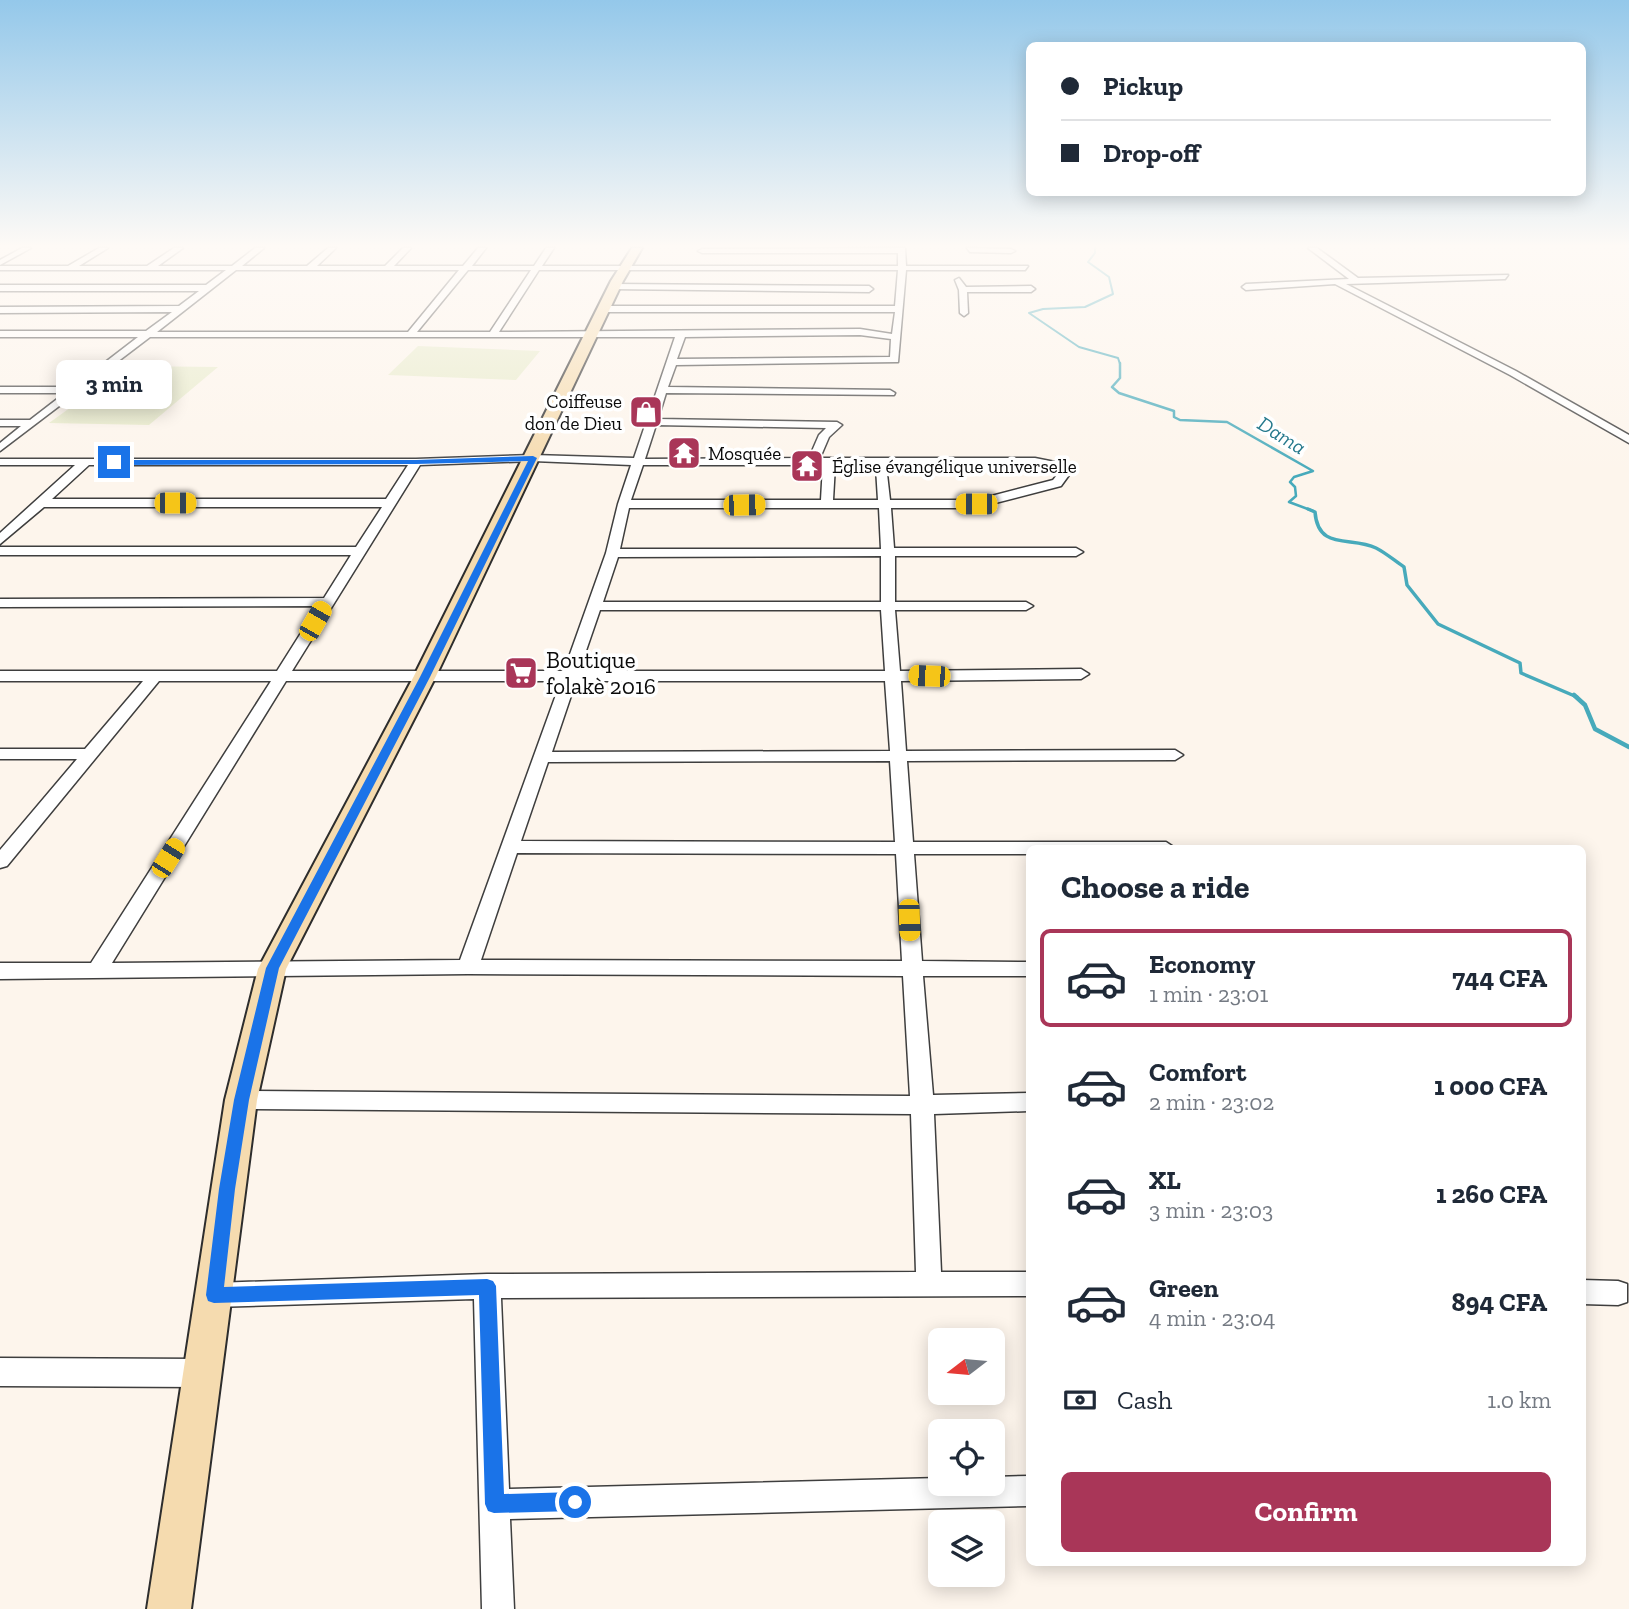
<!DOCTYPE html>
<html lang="en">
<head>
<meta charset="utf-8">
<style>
  body { margin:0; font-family:"Zilla Slab",serif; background:#f6f6f7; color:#1f2937; height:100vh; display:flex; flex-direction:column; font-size:26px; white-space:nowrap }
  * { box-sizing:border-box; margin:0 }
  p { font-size:23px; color:#747a83 }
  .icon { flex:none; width:38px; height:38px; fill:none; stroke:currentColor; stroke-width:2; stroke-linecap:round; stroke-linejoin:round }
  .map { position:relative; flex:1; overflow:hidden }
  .details { position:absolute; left:1026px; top:845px; width:560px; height:721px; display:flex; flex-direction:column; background:#fff; border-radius:10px; box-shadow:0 4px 18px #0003 }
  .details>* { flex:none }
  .top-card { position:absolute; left:1026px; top:42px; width:560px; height:154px; border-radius:10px; box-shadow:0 4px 18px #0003; display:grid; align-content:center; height:154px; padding:0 35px; background:#fff }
  .needle { width:46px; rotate:254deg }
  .controls { position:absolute; left:928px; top:1328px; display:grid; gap:14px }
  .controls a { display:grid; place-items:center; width:77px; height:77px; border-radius:10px; background:#fff; box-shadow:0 4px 18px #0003; font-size:35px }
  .end { position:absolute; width:32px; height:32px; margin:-16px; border:9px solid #1a73e8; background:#fff; box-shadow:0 0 0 4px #fff }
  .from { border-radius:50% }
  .bubble { position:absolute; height:49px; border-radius:10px; background:#fff; box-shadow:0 4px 18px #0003; font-size:23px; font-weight:800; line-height:49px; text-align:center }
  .car { position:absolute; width:21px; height:42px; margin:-21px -10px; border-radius:9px; box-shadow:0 0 5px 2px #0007; background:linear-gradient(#f5c518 24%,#345 0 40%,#f5c518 0 76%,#345 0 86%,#f5c518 0) }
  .top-card b { display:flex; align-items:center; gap:24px; height:66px; font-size:26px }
  .top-card b+b { border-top:2px solid #e0e1e3 }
  .top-card i { width:18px; height:18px; background:#1f2937 }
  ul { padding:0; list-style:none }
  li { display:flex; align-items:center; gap:21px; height:98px; margin:0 14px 10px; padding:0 21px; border:4px solid transparent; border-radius:10px }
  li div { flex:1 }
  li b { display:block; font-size:26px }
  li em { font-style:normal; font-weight:800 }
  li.selected { border-color:#a93658 }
  li>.icon { width:63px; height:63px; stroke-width:1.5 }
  h2 { padding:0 35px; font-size:32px; line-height:84px }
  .pay { display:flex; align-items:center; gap:18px; height:77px; padding:0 35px; font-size:26px }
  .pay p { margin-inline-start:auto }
  .button { display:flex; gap:14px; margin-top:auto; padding:14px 35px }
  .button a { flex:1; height:80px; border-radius:10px; background:#a93658; color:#fff; font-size:28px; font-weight:800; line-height:80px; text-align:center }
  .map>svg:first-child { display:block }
  .pitch { fill:#e8ebcb }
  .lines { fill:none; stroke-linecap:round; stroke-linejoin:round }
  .stream-far3 { stroke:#47aabb; stroke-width:2 }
  .stream-far2 { stroke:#47aabb; stroke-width:2.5 }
  .stream-far1 { stroke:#47aabb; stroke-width:3.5 }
  .stream { stroke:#47aabb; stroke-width:4.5 }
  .street-casing { stroke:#3e3e3e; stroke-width:3 }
  .secondary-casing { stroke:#2d2d2d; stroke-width:4 }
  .street { fill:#fff; fill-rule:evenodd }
  .secondary { fill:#f5dbaf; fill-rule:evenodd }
  .route { fill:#1a73e8 }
  .labels { text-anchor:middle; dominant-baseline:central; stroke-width:7; stroke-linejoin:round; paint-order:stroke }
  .far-poi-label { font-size:19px; fill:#0b0b0b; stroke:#fff; text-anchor:start }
  .far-water-label { font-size:21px; font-style:italic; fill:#25798c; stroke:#fff }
  .poi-label { font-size:23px; fill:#0b0b0b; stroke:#fff; text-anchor:start }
</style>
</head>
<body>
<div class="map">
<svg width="1629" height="1609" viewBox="0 0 1629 1609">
  <rect width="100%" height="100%" fill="#fdf5ec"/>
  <!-- pitch -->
  <path class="pitch" d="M418,346l122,5 -24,29 -128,-5z
    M128,366l90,1 -69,58 -100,-2z"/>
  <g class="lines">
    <!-- stream-far3 -->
    <path class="stream-far3" d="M1095,248v5l-7,9 21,15 4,17 -28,13 -42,2 -14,4 50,34 39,11 2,6"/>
    <!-- stream-far2 -->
    <path class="stream-far2" d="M1120,363v15l-8,9 7,6 55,18v6l6,3 47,2 86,49 -19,6 -4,5 5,5 1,9 -7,6 24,9"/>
    <!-- stream-far1 -->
    <path class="stream-far1" d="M1308,509l7,3c3,39 36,24 61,36 10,5 19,13 28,19l3,18 31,39 82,39 1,10 56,24"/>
    <!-- stream -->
    <path class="stream" d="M1574,695l11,10 10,24 34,18"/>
    <defs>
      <path id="street" d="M22,248h9l-31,17v-5z
        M99,248h9l-29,18h68l27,-18h9l-25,18h74l23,-18h9l-22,18h65l21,-18h8l-19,18h68l18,-18h8l-17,18h69l15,-18h8l-14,18h62l12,-18h8l-12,18h356v-13h-196l-4,-2 4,-2 203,-1 1,18h122l-3,4h-119l-8,92 -222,3 -8,22 222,3 5,3 -1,2 -228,-2 -8,26 179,3 5,3 -13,12 -9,21h215l20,4 14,13 -8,11 -85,22h-85l3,40h182l7,4 -7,4h-181v46h131l7,4 -7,4h-131l5,61 181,-2 8,5 -8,5 -180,2 5,70 269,-1 8,5 -8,5 -268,1 6,81h253l9,6 -146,1v5h-115l8,107 107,1v14h-106l10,119 96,-2v18l-95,3 7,158h88v24l-528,2 8,191 431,-11v6h52v-7l37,-1v30l-519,13 4,90h-32l-8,-310 -260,8 -9,-3 -4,-9 4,-9 9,-3 273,-9 429,-2 -5,-158 -670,-5 -8,-2 -3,-7 3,-7 8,-2 669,5 -7,-120 -435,-2 -468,5v-16h91l180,-282h-112l-152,185 -7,2v-18l77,-91h-77v-10h85l58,-68h-143v-10h277l41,-65 -318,1v-8l324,-1 27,-43h-351v-8h356l26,-40h-338l-44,37v-11l75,-68h-75v-6h416l117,-4 101,3 41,-121h-525l-150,114v-8l21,-17h-21v-6h30l35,-27h-65v-6h73l65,-50h-138v-6h146l26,-19 -172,1v-6l179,-1 20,-15h-199v-6h206l20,-15h-226v-4h68zM236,270h223l-51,62h-251zM468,270h63l-41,62h-73zM539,270h359l-3,36h-291l-4,3 4,3h291l-3,22 -32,-5 -361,3zM860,335l31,4 -1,18 -213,2 8,-22zM656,425l170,3 -7,7 -10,23 -164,1zM533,461l98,4 -13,39 -12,49 -42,118h-272l128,-206zM1035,464l12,3 10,8 -4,5 -77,20h-86l-4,-35zM89,465h319l-22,34h-334zM643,465h180l-2,35h-190zM835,465h38l3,3 2,32h-45zM629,508h250l2,41h-261zM881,556v46h-278l15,-45zM600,610h281l4,61h-306zM286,681h275l-101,279 -348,3zM576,681h309l5,70 -338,1zM890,761l5,81 -374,-1 27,-79zM517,853l379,1 6,107 -421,-1z
        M967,248l44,1 4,2 -4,2 -41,-1z
        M1308,248h9l41,30 150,-3 -3,4 -159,5 170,87 113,64v8l-119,-68 -175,-91 -89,6 -4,-3 4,-3 103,-5z
        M959,278l7,9 65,-1 4,3 -4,3h-64l1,21 -4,3 -4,-3 -1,-23 -4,-10z
        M614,284l255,2 4,3 -4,3 -258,-3z
        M1582,1280l36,1 9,3v18l-9,3 -36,-1z
        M0,1358l202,1 10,4 4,10 -4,10 -10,4 -202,-1z"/>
      <path id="secondary" d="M632,248h10l-19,33 -187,395 -150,293 -29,131 -66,509h-44l78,-509 33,-131 156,-293 197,-395z"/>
    </defs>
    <!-- street casing -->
    <use href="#street" class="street-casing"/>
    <!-- secondary casing -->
    <use href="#secondary" class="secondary-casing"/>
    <!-- street -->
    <use href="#street" class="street"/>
    <!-- secondary -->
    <use href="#secondary" class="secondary"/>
  </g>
  <!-- sky -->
  <linearGradient id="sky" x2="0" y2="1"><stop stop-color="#94c8ea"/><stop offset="0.52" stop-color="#fefaf6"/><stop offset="1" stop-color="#fefaf6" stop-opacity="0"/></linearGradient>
  <rect width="1629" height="473" fill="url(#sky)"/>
  <!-- route -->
  <path class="route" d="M533,456l4,2 -107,219 -151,291 -30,132 -14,89 -11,98 263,-8 6,2 3,5 8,208 71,-2 6,3 3,7 -3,7 -6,2 -81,2 -6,-2 -3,-7 -6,-209 -265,8 -6,-2 -2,-6 13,-106 15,-89 32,-132 154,-291 108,-216 -112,3 -302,1 -4,-3 4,-2h302z"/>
  <!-- icons -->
  <defs>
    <symbol id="shop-square" viewBox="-11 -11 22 22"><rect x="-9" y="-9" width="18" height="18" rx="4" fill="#a93658" stroke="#fff"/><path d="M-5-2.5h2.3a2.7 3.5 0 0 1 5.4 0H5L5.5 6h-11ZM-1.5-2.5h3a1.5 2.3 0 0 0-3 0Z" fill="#fff"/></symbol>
    <symbol id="temple-square" viewBox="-11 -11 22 22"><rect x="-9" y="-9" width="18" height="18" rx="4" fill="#a93658" stroke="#fff"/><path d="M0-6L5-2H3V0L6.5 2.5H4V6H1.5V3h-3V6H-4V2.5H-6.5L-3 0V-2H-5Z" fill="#fff"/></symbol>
    <symbol id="supermarket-square" viewBox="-11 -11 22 22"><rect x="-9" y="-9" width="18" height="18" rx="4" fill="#a93658" stroke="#fff"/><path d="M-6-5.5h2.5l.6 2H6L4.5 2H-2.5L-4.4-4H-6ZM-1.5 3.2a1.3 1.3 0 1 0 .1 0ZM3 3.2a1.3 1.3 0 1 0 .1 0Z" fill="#fff"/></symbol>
  </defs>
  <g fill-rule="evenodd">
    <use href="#shop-square" x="627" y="393" width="38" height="38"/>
    <use href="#temple-square" x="665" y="434" width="38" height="38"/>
    <use href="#temple-square" x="788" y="447" width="38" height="38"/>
    <use href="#supermarket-square" x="502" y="654" width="38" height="38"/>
  </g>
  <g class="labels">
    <!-- far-poi labels -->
    <g class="far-poi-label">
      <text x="622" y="401" text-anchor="end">Coiffeuse<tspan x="622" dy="22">don de Dieu</tspan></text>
      <text x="708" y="453">Mosquée</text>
      <text x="832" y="466">Église évangélique universelle</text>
    </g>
    <!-- far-water labels -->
    <g class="far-water-label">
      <text transform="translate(1282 435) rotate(32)">Dama</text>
    </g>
    <!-- poi labels -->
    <g class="poi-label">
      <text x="546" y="660">Boutique<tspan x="546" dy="26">folakè 2016</tspan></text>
    </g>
  </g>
</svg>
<div class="controls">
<a><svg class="needle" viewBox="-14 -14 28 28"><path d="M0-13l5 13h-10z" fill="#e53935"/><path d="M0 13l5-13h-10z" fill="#747a83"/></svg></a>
<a><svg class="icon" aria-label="locate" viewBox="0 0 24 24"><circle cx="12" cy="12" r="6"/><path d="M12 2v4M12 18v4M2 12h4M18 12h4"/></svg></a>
<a><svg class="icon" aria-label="layers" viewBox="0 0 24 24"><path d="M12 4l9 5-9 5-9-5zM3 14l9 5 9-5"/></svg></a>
</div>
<i class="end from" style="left:575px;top:1502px"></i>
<i class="end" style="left:114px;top:462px"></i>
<div class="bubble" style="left:56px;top:360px;width:116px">3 min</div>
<i class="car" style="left:175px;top:503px;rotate:90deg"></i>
<i class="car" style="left:976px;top:504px;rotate:270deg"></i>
<i class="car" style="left:744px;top:505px;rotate:89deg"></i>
<i class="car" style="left:315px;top:621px;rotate:30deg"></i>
<i class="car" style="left:929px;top:676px;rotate:272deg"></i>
<i class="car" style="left:168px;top:858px;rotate:32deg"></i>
<i class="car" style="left:909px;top:920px;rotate:178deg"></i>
<div class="top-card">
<b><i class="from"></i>Pickup</b>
<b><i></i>Drop-off</b>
</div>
<section class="details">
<h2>Choose a ride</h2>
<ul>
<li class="selected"><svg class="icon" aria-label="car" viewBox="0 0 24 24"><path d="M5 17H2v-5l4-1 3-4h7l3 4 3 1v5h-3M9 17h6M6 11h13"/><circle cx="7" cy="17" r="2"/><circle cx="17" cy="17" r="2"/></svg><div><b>Economy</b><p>1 min · 23:01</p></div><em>744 CFA</em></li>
<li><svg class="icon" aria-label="car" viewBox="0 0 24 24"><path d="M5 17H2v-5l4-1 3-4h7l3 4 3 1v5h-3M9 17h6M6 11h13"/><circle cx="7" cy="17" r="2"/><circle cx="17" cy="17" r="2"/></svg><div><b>Comfort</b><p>2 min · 23:02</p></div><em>1 000 CFA</em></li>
<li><svg class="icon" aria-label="car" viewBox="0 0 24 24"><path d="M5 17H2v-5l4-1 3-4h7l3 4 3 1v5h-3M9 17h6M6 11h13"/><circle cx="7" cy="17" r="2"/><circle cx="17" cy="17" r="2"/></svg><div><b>XL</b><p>3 min · 23:03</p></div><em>1 260 CFA</em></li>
<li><svg class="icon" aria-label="car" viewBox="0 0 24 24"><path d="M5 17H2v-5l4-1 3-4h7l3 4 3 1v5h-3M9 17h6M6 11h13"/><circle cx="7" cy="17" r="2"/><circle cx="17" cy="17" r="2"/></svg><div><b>Green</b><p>4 min · 23:04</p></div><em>894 CFA</em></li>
</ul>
<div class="pay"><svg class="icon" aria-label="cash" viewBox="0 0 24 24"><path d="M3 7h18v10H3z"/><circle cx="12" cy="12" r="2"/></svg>Cash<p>1.0 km</p></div>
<div class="button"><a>Confirm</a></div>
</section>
</div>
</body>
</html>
